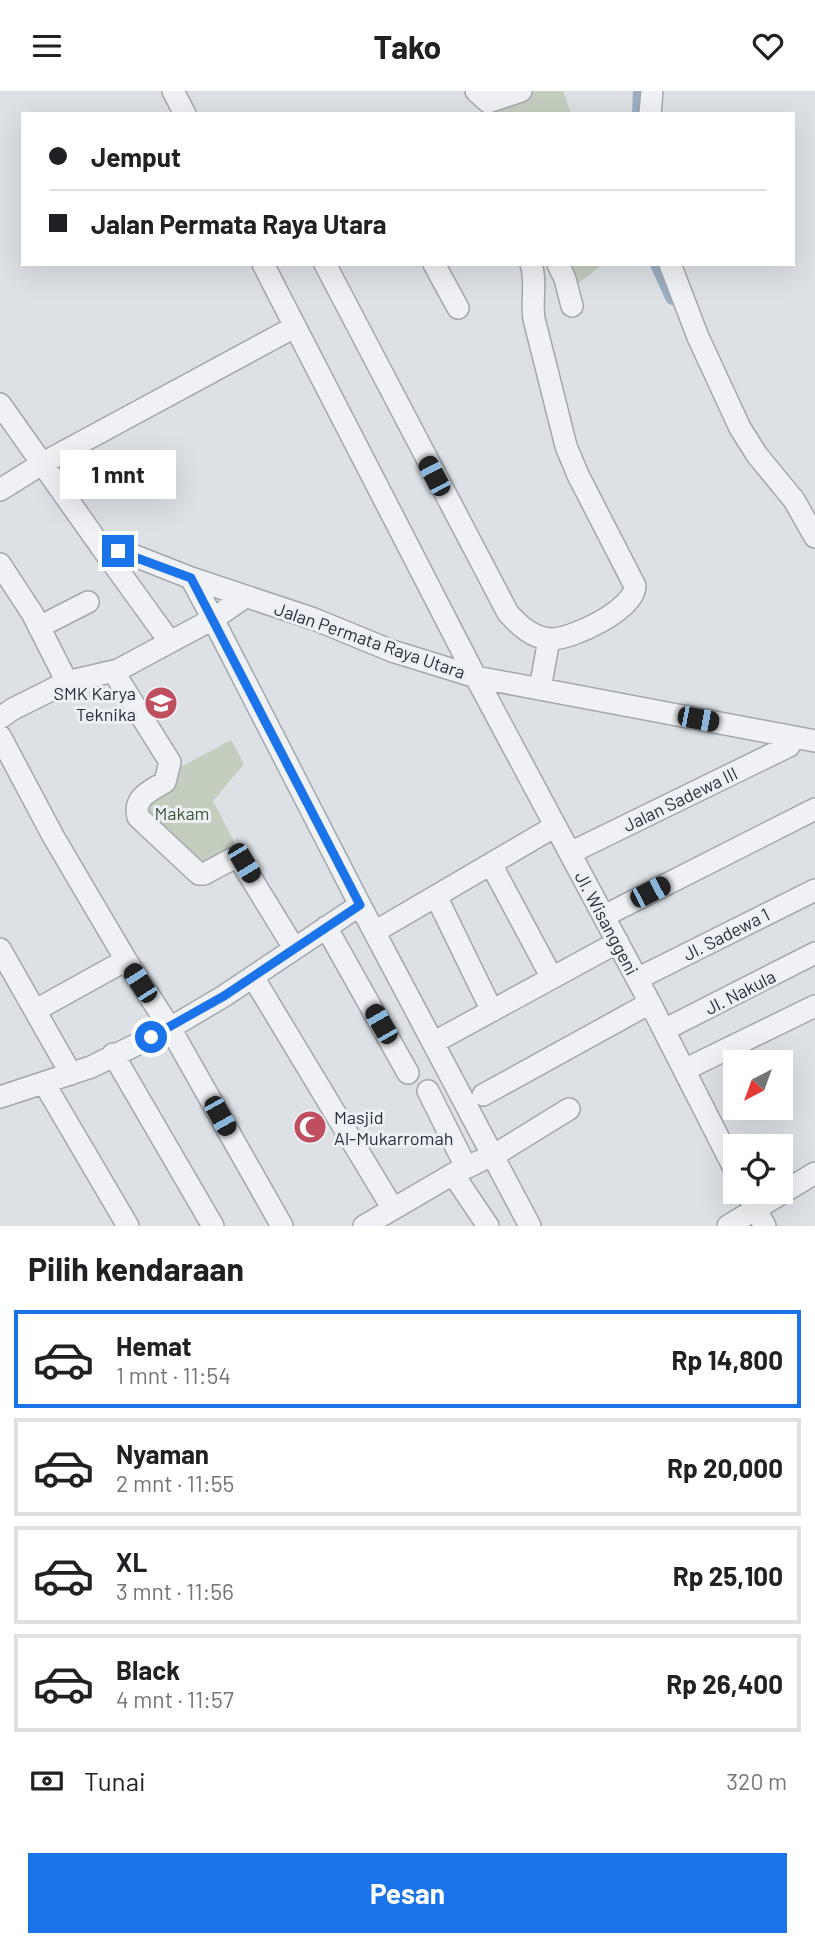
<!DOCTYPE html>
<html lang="id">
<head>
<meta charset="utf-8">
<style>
  body { margin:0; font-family:Barlow,sans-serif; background:#f2f2f2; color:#202124; height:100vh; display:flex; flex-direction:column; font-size:26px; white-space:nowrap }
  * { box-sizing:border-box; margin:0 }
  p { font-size:23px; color:#757577 }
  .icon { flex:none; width:38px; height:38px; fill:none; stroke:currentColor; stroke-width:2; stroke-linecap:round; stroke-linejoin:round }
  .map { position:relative; height:1135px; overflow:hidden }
  .panel { display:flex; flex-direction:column; background:#fff; flex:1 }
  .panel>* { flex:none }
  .top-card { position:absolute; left:21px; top:21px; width:774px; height:154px; border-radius:0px; box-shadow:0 7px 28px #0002; display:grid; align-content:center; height:154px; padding:0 28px; background:#fff }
  .needle { width:46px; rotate:221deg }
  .tools { position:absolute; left:723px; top:959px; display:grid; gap:14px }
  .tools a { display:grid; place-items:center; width:70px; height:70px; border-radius:0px; background:#fff; box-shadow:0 7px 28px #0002; font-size:35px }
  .end { position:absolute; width:32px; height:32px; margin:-16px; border:9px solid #1a73e8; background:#fff; box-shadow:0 0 0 4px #fff }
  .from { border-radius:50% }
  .bubble { position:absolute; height:49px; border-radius:0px; background:#fff; box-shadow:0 7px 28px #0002; font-size:23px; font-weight:700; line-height:49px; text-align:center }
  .car { position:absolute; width:21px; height:42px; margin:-21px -10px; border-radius:9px; box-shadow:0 0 5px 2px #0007; background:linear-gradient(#222 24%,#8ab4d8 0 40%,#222 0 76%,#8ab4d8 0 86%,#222 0) }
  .top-card b { display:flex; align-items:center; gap:24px; height:66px; font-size:26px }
  .top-card b+b { border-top:2px solid #e0e0e0 }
  .top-card i { width:18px; height:18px; background:#202124 }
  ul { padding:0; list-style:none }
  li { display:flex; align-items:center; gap:21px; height:98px; margin:0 14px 10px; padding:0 14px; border:4px solid #e0e0e0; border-radius:0px }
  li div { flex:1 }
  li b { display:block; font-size:26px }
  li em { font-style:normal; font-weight:700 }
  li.active { border-color:#1a73e8 }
  li>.icon { width:63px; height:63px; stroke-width:1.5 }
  h2 { padding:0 28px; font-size:32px; line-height:84px }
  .pay { display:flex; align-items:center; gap:18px; height:77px; padding:0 28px; font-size:26px }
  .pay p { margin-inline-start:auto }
  .primary-button { display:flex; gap:14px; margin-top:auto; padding:14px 28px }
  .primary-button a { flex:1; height:80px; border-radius:0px; background:#1a73e8; color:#fff; font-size:28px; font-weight:700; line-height:80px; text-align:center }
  header { display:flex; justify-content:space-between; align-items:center; height:91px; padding:0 28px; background:#fff; font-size:32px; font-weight:700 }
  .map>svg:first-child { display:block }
  .green { fill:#c3cebf }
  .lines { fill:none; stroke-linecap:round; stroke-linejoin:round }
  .canal { stroke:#9caec2; stroke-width:16 }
  .minor-casing { stroke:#a3a8ae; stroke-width:24 }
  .minor { stroke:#f0f1f4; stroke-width:21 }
  .route { stroke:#1a73e8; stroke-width:9 }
  .labels { text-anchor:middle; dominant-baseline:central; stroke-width:6; stroke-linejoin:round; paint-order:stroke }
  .street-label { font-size:18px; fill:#282f3a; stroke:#eceff3 }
  .poi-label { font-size:18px; fill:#282f3a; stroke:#eceff3; text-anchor:end }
  .park-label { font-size:18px; fill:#3d5537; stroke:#eceff3 }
</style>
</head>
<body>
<header><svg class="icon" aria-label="menu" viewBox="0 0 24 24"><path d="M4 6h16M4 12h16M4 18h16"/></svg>Tako<svg class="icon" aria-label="heart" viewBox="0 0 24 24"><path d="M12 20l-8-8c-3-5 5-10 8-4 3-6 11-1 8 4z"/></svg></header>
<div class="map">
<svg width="815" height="1135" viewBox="0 0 815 1135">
  <rect width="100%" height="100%" fill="#dde1e5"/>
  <!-- green -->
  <path class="green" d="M536,0h27l8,23h-76l-4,-8z
    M564,173h39l-29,23z
    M231,649l13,24 -31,37 27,52 -45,18 -55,-69 33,-31z"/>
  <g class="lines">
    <!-- canal -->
    <path class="canal" d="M640,23l1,-23
      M658,173l15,33"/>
    <defs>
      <path id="minor" d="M173,0l12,23
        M476,0l12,11 33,-11
        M650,23l2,-23
        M263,173l209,406 178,333 85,167
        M325,173l183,349c11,12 24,25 42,26 21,1 84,-29 85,-53l-57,-111 -12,-29 -32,-127c-3,-18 3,-37 -3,-55
        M434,173l24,44
        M558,173l7,15 7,27
        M670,173l28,73 42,91 17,27 37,45 21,37
        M0,313l97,137 94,37 123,41 78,32 84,26 339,64
        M0,399l43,-27 246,-133
        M99,453l71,98 43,-23 147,286 170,321
        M0,473l32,49 35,69 51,-12 52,-28
        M191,487l22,41 32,-22
        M39,536l49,-25
        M113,580l57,91 -5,20c-15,9 -32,15 -27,35l61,57h5l28,-15 8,1 54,88
        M540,598l9,-50
        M0,627l13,-9 54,-27
        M0,645l53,100 73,124 44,68 112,198
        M570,762l219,-107
        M491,773l61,114
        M436,805l56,115
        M604,825l211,-107
        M326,836l82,146
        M383,836l164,-96
        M0,858l71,125
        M253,886l140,232
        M637,888l178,-89
        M36,919l90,-50
        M664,939l151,-77
        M440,948l178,-97
        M113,963l100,172
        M684,979l131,-64
        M44,992l84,143
        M428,1000l38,76
        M483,1004l167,-92
        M0,1006l91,-30 79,-39 54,-32 136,-91
        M453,1083l48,-23 68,-42
        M746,1101l19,34
        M364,1135l89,-52 35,52
        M728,1135l87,-53"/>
    </defs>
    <!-- minor casing -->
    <use href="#minor" class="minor-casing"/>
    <!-- minor -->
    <use href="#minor" class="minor"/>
  </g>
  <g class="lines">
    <!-- route -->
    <path class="route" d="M118,460l73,27 169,327 -136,91 -73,41"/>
  </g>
  <!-- icons -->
  <defs>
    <symbol id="school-disc" viewBox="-11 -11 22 22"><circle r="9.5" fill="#bf4e5f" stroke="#eceff3"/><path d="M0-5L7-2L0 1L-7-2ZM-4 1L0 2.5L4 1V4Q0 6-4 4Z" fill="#fff"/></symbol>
    <symbol id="mosque-disc" viewBox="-11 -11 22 22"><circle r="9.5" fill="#bf4e5f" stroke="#eceff3"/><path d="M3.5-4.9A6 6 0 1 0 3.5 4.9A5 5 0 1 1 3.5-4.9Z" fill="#fff"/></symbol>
  </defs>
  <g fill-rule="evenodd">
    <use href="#school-disc" x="142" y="593" width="38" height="38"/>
    <use href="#mosque-disc" x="291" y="1017" width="38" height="38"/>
  </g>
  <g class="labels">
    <!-- street labels -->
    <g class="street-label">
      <text transform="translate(370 549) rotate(19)">Jalan Permata Raya Utara</text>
      <text transform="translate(680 708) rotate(-26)">Jalan Sadewa III</text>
      <text transform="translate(607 832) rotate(62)">Jl. Wisanggeni</text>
      <text transform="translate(726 843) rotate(-27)">Jl. Sadewa 1</text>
      <text transform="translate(740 901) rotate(-27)">Jl. Nakula</text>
    </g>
    <!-- poi labels -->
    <g class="poi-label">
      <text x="136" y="602">SMK Karya<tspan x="136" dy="21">Teknika</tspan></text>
      <text x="334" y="1026" text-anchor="start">Masjid<tspan x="334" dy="21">Al-Mukarromah</tspan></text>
    </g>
    <!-- park labels -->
    <g class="park-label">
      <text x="182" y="722">Makam</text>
    </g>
  </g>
</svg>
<div class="tools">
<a><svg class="needle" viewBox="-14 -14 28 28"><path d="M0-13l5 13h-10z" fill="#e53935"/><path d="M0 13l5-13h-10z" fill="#757577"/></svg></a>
<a><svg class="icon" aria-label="locate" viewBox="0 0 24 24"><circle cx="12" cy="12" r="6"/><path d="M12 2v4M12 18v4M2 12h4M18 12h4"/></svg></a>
</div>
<i class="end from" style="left:151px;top:946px"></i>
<i class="end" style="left:118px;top:460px"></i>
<div class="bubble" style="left:60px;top:359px;width:116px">1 mnt</div>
<i class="car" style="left:434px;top:385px;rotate:332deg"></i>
<i class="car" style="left:698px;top:628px;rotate:101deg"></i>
<i class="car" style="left:244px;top:772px;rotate:149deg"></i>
<i class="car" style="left:650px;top:801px;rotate:63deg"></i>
<i class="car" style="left:140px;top:892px;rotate:327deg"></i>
<i class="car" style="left:381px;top:933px;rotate:330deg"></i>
<i class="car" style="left:220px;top:1025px;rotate:151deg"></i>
<div class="top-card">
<b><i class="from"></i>Jemput</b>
<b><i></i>Jalan Permata Raya Utara</b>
</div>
</div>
<section class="panel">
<h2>Pilih kendaraan</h2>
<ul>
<li class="active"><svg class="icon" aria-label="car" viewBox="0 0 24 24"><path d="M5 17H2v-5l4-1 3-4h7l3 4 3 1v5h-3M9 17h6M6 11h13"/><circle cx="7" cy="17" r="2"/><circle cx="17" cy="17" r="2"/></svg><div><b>Hemat</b><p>1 mnt · 11:54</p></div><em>Rp 14,800</em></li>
<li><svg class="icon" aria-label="car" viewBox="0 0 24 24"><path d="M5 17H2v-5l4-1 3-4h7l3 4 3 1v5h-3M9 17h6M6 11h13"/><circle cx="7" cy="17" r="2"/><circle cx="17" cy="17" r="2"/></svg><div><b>Nyaman</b><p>2 mnt · 11:55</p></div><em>Rp 20,000</em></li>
<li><svg class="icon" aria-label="car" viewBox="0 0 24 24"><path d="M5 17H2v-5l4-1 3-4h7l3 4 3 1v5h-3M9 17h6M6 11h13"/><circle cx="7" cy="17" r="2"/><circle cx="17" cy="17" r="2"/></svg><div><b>XL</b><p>3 mnt · 11:56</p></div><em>Rp 25,100</em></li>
<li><svg class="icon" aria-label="car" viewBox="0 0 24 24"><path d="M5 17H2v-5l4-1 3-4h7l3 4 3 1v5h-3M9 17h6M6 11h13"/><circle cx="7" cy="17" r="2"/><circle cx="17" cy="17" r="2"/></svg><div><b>Black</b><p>4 mnt · 11:57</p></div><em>Rp 26,400</em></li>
</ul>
<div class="pay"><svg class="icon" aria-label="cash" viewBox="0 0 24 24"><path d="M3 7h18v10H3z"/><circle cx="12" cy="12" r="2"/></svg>Tunai<p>320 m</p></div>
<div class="primary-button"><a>Pesan</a></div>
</section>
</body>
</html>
